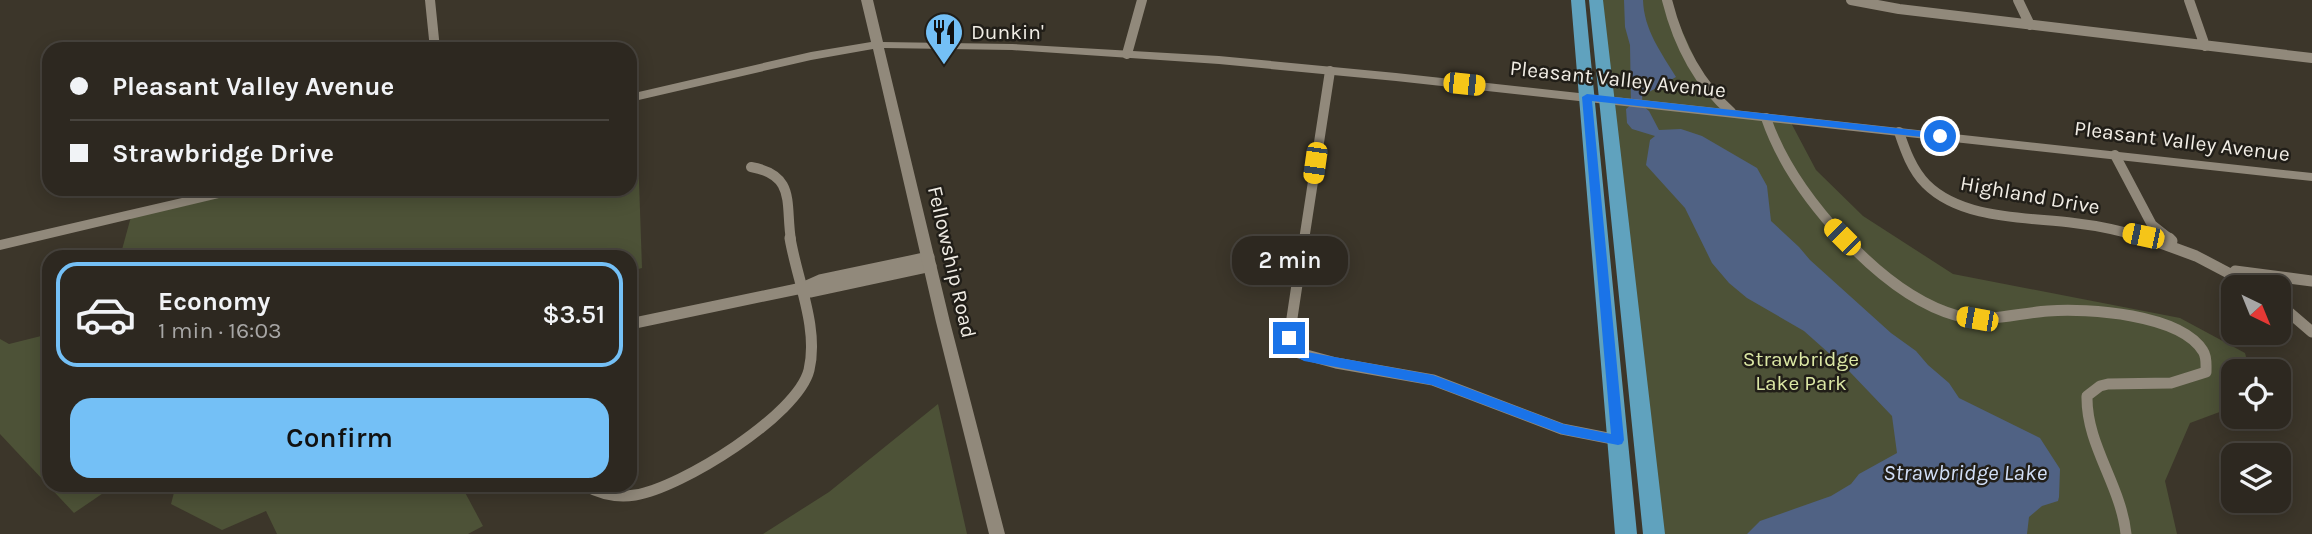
<!DOCTYPE html>
<html lang="en">
<head>
<meta charset="utf-8">
<style>
  body { margin:0; font-family:Karla,sans-serif; background:#39342d; color:#f1f3f6; height:100vh; display:flex; flex-direction:column; font-size:26px; white-space:nowrap }
  * { box-sizing:border-box; margin:0 }
  p { font-size:23px; color:#a7a6a5 }
  .icon { flex:none; width:38px; height:38px; fill:none; stroke:currentColor; stroke-width:2; stroke-linecap:round; stroke-linejoin:round }
  .map { position:relative; flex:1; overflow:hidden }
  .side { position:absolute; left:42px; top:250px; width:595px; height:242px; display:flex; flex-direction:column; background:#2d2820; border-radius:21px; box-shadow:0 4px 18px #0003,0 0 0 2px #48443e }
  .side>* { flex:none }
  .banner { position:absolute; left:42px; top:42px; width:595px; height:154px; border-radius:21px; box-shadow:0 4px 18px #0003,0 0 0 2px #48443e; display:grid; align-content:center; height:154px; padding:0 28px; background:#2d2820 }
  .needle { width:46px; rotate:137deg }
  .tools { position:absolute; left:2221px; top:275px; display:grid; gap:14px }
  .tools a { display:grid; place-items:center; width:70px; height:70px; border-radius:14px; background:#2d2820; box-shadow:0 4px 18px #0003,0 0 0 2px #48443e; font-size:35px }
  .end { position:absolute; width:32px; height:32px; margin:-16px; border:9px solid #1a73e8; background:#fff; box-shadow:0 0 0 4px #fff }
  .from { border-radius:50% }
  .bubble { position:absolute; height:49px; border-radius:21px; background:#2d2820; box-shadow:0 4px 18px #0003,0 0 0 2px #48443e; font-size:23px; font-weight:600; line-height:49px; text-align:center }
  .car { position:absolute; width:21px; height:42px; margin:-21px -10px; border-radius:9px; box-shadow:0 0 5px 2px #0007; background:linear-gradient(#f5c518 24%,#345 0 40%,#f5c518 0 76%,#345 0 86%,#f5c518 0) }
  .banner b { display:flex; align-items:center; gap:24px; height:66px; font-size:26px }
  .banner b+b { border-top:2px solid #48443e }
  .banner i { width:18px; height:18px; background:#f1f3f6 }
  ul { padding:12px 0 0; list-style:none }
  li { display:flex; align-items:center; gap:21px; height:105px; margin:0 14px 10px; padding:0 14px; border:4px solid transparent; border-radius:21px }
  li div { flex:1 }
  li b { display:block; font-size:26px }
  li em { font-style:normal; font-weight:600 }
  li.current { border-color:#74c0f6 }
  li>.icon { width:63px; height:63px; stroke-width:1.5 }
  .button { display:flex; gap:14px; margin-top:auto; padding:14px 28px }
  .button a { flex:1; height:80px; border-radius:21px; background:#74c0f6; color:#111; font-size:28px; font-weight:600; line-height:80px; text-align:center }
  .map>svg:first-child { display:block }
  .green { fill:#4d5237 }
  .water { fill:#506284 }
  .lines { fill:none; stroke-linecap:round; stroke-linejoin:round }
  .minor-far1 { stroke:#91897b; stroke-width:10 }
  .minor { stroke:#91897b; stroke-width:11 }
  .tertiary { fill:#91897b; fill-rule:evenodd }
  .trunk { fill:#60a2be; fill-rule:evenodd }
  .route { fill:#1a73e8 }
  .labels { text-anchor:middle; dominant-baseline:central; stroke-width:5; stroke-linejoin:round; paint-order:stroke }
  .poi-label { font-size:21px; fill:#f1ede5; stroke:#211e18; text-anchor:start }
  .street-label { font-size:21px; fill:#f1ede5; stroke:#211e18 }
  .park-label { font-size:21px; fill:#dce8a5; stroke:#211e18 }
  .water-label { font-size:23px; font-style:italic; fill:#d1def6; stroke:#211e18 }
</style>
</head>
<body>
<div class="map">
<svg width="2312" height="534" viewBox="0 0 2312 534">
  <rect width="100%" height="100%" fill="#3c362a"/>
  <!-- green -->
  <path class="green" d="M1596,0h72l43,94 20,18 58,7 27,51 47,46 90,58 227,44 65,35 5,18h-17v36l-43,16 -25,58 12,53h-523z
    M636,95l6,173 -12,3v-14h-510l12,-44 102,-24h396v-92z
    M49,334v151h66l-41,28 -74,-79v-95l9,5z
    M938,404l29,130h-204l66,-42z
    M176,485h285l22,41 -15,8h-191l-11,-23 -44,19 -51,-26z"/>
  <!-- water -->
  <path class="water" d="M1624,0h19c1,30 18,52 33,77l-34,19 1,10 6,5 10,19 22,-1 21,7 55,32 10,18 4,35 28,26 11,13 81,73 25,18 12,14 21,18 10,15 81,40 20,31 -1,28 -1,4 -16,5 -13,11 -2,17h-280l13,-13 71,-25 20,-12 8,-10 38,-21 -5,-37 -43,-45 -45,-40 -57,-33 -18,-15 -17,-20 -27,-55 -39,-43 4,-25 5,-4 -23,-7 -5,-6 -1,-14 5,-4 -1,-60 -5,-18z"/>
  <g class="lines">
    <!-- minor-far1 -->
    <path class="minor-far1" d="M430,0l5,49
      M1667,0c11,44 30,82 64,112
      M1851,0l48,9 413,49
      M2018,0l12,25
      M2189,0l16,46
      M1127,54l15,-54
      M1766,118c16,47 45,86 79,122
      M1899,132c6,18 13,38 27,52 36,36 101,33 148,39 27,3 53,9 79,17
      M2115,155l37,70 19,15
      M751,167c46,8 34,38 40,73
      M1304,240l26,-169"/>
    <!-- minor -->
    <path class="minor" d="M1304,238l-15,100 10,15 37,10 97,17 129,49 56,11
      M1844,238c30,32 70,66 114,78 30,7 60,-3 90,-5 40,-3 132,3 155,40 4,6 3,14 3,21l-35,11 -63,1 -8,2 -13,10c-1,49 34,89 39,138
      M2147,238l49,18 59,31
      M2169,238l3,3
      M2235,271l77,10
      M802,288l8,4 121,-26
      M2278,303l34,29
      M630,324l172,-36 18,-8 109,-23
      M584,485c16,9 33,13 51,10 46,-7 163,-80 174,-125 10,-42 -12,-90 -19,-132"/>
    <!-- tertiary -->
    <path class="tertiary" d="M861,0h12l10,42 129,2 207,12 177,17 916,100v8l-916,-100 -177,-17 -207,-14 -128,-2 66,274 55,212h-16l-53,-212 -63,-273 -62,11 -181,42v-8l181,-42 60,-10z
      M221,189h26l-7,4 -240,57v-10z"/>
    <!-- trunk -->
    <path class="trunk" d="M1571,0h14l52,534h-22z
      M1589,0h14l62,534h-22z"/>
  </g>
  <!-- route -->
  <path class="route" d="M1587,94l353,39 5,3 -5,3 -348,-38 32,339 -2,4 -4,1 -56,-11 -130,-49 -128,-24 -9,-5 -12,-18 2,-3h8l14,17 126,23 130,49 48,10 -29,-337z"/>
  <!-- icons -->
  <defs>
    <symbol id="restaurant-pin" viewBox="-11 -11 22 30"><path d="M0 17L-7.5 6A9.5 9.5 0 1 1 7.5 6Z" fill="#74c0f6" stroke="#211e18"/><path d="M-5-6h1v4h1v-4h1v4h1v-4h1v5L-1.5 .5V6h-2V.5L-5-1ZM5-6V6H3V1.5H1.5Q1.5-4 5-6Z" fill="#111"/></symbol>
  </defs>
  <g fill-rule="evenodd">
    <use href="#restaurant-pin" x="922" y="10" width="44" height="60"/>
  </g>
  <g class="labels">
    <!-- poi labels -->
    <g class="poi-label">
      <text x="971" y="32">Dunkin'</text>
    </g>
    <!-- street labels -->
    <g class="street-label">
      <text transform="translate(1618 79) rotate(6)">Pleasant Valley Avenue</text>
      <text transform="translate(2182 141) rotate(7)">Pleasant Valley Avenue</text>
      <text transform="translate(2030 195) rotate(10)">Highland Drive</text>
      <text transform="translate(952 262) rotate(77)">Fellowship Road</text>
    </g>
    <!-- park labels -->
    <g class="park-label">
      <text x="1801" y="359">Strawbridge<tspan x="1801" dy="24">Lake Park</tspan></text>
    </g>
    <!-- water labels -->
    <g class="water-label">
      <text x="1965" y="472">Strawbridge Lake</text>
    </g>
  </g>
</svg>
<div class="tools">
<a><svg class="needle" viewBox="-14 -14 28 28"><path d="M0-13l5 13h-10z" fill="#e53935"/><path d="M0 13l5-13h-10z" fill="#a7a6a5"/></svg></a>
<a><svg class="icon" aria-label="locate" viewBox="0 0 24 24"><circle cx="12" cy="12" r="6"/><path d="M12 2v4M12 18v4M2 12h4M18 12h4"/></svg></a>
<a><svg class="icon" aria-label="layers" viewBox="0 0 24 24"><path d="M12 4l9 5-9 5-9-5zM3 14l9 5 9-5"/></svg></a>
</div>
<i class="end from" style="left:1940px;top:136px"></i>
<i class="end" style="left:1289px;top:338px"></i>
<div class="bubble" style="left:1232px;top:236px;width:116px">2 min</div>
<i class="car" style="left:1464px;top:84px;rotate:96deg"></i>
<i class="car" style="left:1315px;top:163px;rotate:188deg"></i>
<i class="car" style="left:2143px;top:236px;rotate:282deg"></i>
<i class="car" style="left:1842px;top:237px;rotate:315deg"></i>
<i class="car" style="left:1977px;top:319px;rotate:280deg"></i>
<div class="banner">
<b><i class="from"></i>Pleasant Valley Avenue</b>
<b><i></i>Strawbridge Drive</b>
</div>
<section class="side">
<ul>
<li class="current"><svg class="icon" aria-label="car" viewBox="0 0 24 24"><path d="M5 17H2v-5l4-1 3-4h7l3 4 3 1v5h-3M9 17h6M6 11h13"/><circle cx="7" cy="17" r="2"/><circle cx="17" cy="17" r="2"/></svg><div><b>Economy</b><p>1 min · 16:03</p></div><em>$3.51</em></li>
</ul>
<div class="button"><a>Confirm</a></div>
</section>
</div>
</body>
</html>
